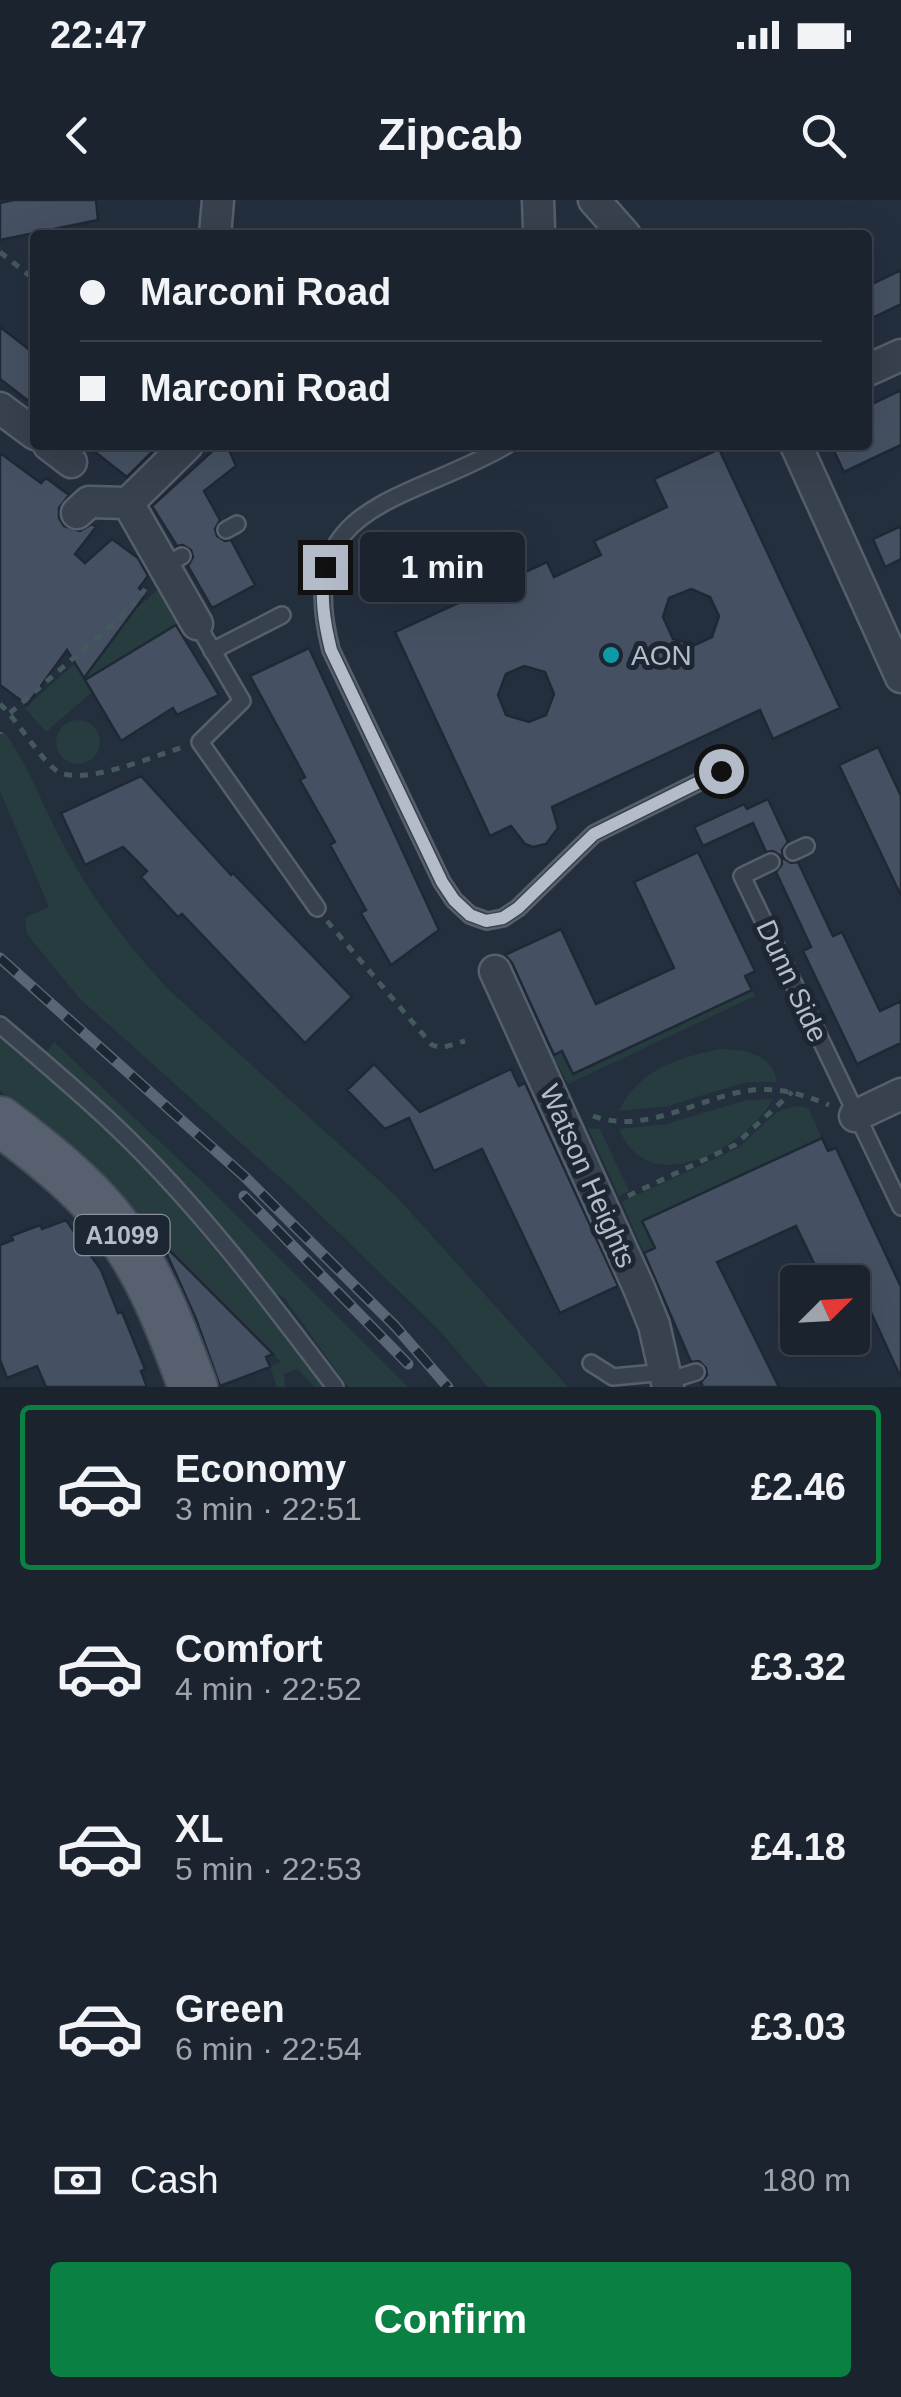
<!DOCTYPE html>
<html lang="en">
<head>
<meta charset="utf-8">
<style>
  body { margin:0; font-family:Helvetica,sans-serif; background:#242b36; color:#f1f3f6; height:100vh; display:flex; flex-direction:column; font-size:38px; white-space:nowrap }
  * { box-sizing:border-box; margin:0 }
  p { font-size:32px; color:#a0a4aa }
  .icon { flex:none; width:55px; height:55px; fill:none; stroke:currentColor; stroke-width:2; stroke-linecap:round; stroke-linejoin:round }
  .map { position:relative; height:1187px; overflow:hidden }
  .side { display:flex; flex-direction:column; background:#1b232e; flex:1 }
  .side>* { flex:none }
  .hud { position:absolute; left:30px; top:30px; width:842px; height:220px; border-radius:10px; box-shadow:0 10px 40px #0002,0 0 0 2px #39404a; display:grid; align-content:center; height:220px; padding:0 50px; background:#1b232e }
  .needle { width:65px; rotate:66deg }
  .tools { position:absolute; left:780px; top:1065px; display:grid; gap:20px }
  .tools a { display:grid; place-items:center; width:90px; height:90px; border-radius:10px; background:#1b232e; box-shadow:0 10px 40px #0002,0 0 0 2px #39404a; font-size:50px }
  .end { position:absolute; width:45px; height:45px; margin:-22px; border:12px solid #b4bcc9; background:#111; box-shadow:0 0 0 5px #111 }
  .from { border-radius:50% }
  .bubble { position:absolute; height:70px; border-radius:10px; background:#1b232e; box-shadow:0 10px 40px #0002,0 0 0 2px #39404a; font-size:32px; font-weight:700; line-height:70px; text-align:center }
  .hud b { display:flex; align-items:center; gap:35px; height:95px; font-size:38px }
  .hud b+b { border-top:2px solid #39404a }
  .hud i { width:25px; height:25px; background:#f1f3f6 }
  ul { padding:18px 0 0; list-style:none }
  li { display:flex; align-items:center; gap:30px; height:165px; margin:0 20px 15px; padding:0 30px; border:5px solid transparent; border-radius:10px }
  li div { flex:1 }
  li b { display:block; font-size:38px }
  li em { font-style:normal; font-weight:700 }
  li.on { border-color:#0b8043 }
  li>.icon { width:90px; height:90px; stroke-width:1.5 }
  .pay { display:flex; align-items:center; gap:25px; height:110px; padding:0 50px; font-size:38px }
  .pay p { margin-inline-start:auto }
  .cta { display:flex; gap:20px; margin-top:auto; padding:20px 50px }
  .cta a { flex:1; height:115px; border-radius:10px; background:#0b8043; color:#fff; font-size:40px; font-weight:700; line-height:115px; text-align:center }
  .status { display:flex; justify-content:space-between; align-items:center; height:70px; padding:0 50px; background:#1b232e; direction:ltr }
  .status svg { height:28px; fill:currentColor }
  header { display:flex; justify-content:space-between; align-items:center; height:130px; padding:0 50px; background:#1b232e; font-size:45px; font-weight:700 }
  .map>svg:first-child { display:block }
  .green { fill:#263c3f }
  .building { fill:#455162; stroke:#1f2835; stroke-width:2.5; fill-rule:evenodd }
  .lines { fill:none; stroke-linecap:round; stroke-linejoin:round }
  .service-casing { stroke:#565f6c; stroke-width:20 }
  .minor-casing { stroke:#565f6c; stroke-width:35 }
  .primary-casing { stroke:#414a57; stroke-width:52 }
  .path { stroke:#44595c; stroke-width:5; stroke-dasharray:8 8; stroke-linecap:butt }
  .service { stroke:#38414e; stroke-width:15 }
  .minor { stroke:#38414e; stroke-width:30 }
  .primary { stroke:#56606e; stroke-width:48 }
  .rail-casing { stroke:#5a6575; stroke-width:11 }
  .rail { stroke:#1d2633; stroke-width:8; stroke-dasharray:22; stroke-linecap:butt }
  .route { stroke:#b4bcc9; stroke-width:12 }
  .culture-dot { fill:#0f9aa8; stroke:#1d2633; stroke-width:4 }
  .labels { text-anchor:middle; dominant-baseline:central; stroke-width:10; stroke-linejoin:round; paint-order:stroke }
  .shield { fill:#1d2633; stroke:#878f9c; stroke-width:2.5 }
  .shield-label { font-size:25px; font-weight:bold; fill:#b4bcc9 }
  .poi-label { font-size:28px; fill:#b4bcc9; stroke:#1d2633; text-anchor:start }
  .street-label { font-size:28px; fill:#b4bcc9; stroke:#1d2633 }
</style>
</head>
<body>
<div class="status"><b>22:47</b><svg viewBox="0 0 49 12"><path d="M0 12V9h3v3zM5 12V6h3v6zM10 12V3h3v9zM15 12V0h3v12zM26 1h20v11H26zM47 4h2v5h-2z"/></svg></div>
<header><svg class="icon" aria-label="back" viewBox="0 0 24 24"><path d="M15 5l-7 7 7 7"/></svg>Zipcab<svg class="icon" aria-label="search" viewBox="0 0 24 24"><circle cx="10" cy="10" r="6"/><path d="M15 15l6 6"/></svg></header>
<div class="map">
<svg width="901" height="1187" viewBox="0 0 901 1187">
  <rect width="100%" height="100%" fill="#242f3e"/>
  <!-- green -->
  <path class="green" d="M164,384l26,44 -9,4 -6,-7 -69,42 -14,25 -46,40 -21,-24z
    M56 542a22 22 0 1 1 44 0a22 22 0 1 1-44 0Z
    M0,533h5c26,37 37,72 58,111 28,53 66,103 106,146l227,206 172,191h-80l-49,-57 -132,-128 -227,-203 -53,-65 -2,-16 24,-11 -49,-116z
    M752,790l3,6 -187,88 -11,-21 -4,1 -4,-7 13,-6 11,23z
    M0,836l119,103 45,49 96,117 7,2 59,80h-12l-16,-18 -14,5 1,13h-8l-7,-20 11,-5 -94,-96 -31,-25 -14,-21 -52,-55 -90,-74z
    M54,842l154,145 200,200h-60l-62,-87 -8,-7 -3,7 -154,-177 -75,-70z
    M720,849c25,0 52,5 57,33h-31l-78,24 -49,5c19,-41 58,-53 101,-62z
    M773,899c-27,48 -124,104 -154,30l48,-5 79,-24z
    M796,906l12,2 14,30 -179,82 12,28 -11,5 -22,-51 116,-54 39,-36z
    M588,928l12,1 29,62 -10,5z"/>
  <!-- building -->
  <path class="building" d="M14,0h82l2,20 -98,20v-37z
    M901,70v34l-33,16v-34z
    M0,127l35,27v52l-35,-27z
    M901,190v55l-57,27 -13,-27h37v-39z
    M86,245h73l-32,32z
    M219,245h8l9,21 -32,25 16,29 -5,9 2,7 8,5 6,-1 24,45 -43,23 -24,-42 5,-9 -2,-7 -8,-5 -6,1 -25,-40z
    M719,249l121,259 -67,31 -13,-29 -208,97 6,21 -12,16 -13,3 -8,-3 -14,-18 -21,10 -95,-204 152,-70 7,15 47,-22 -7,-14 73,-34 -13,-28zM691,389l19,8 9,19 -7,21 -17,8 -22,-6 -10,-22 6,-19zM524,466l21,6 9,22 -8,21 -17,7 -23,-7 -8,-20 8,-21z
    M0,253l41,30 5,-5 23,17 -10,13v10l5,8 16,5 12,-7 4,3 -21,27 10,9 27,-24 26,19 10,18 -9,12 7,6 -62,84 -17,-28 -40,55 -27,-20z
    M901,326v33l-16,8 -12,-28z
    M176,425l43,70 -42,20 -4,-7 -52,33 -36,-61z
    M309,448l130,282 -48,35 -30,-52 5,-3 -36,-65 5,-3 -35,-62 5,-3 -55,-101z
    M878,547l23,49v100l-62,-131z
    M141,576l90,99 2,-2 119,124 -47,46 -123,-129 -4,3 -37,-40 6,-6 -24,-24 -38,18 -24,-52z
    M768,599l20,43 -6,8 1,8 8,5 7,-1 35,74 9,-4 38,79 21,-10v42l-44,21 -54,-113 8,-4 -35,-75 6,-8 -1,-8 -8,-5 -7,1 -13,-29 -50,23 -9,-19 50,-23 3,5z
    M698,652l57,119 -10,5 7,14 -179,84 -11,-23 -8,4 -42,-92 -7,-8 56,-26 35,75 78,-36 -40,-86z
    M374,864l46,48 91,-43 8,17 6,-3 93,203 -58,27 -78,-164 -48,22 -25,-53 -24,11 -38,-39z
    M822,938l6,13 8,-3 65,139v91l-44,-96h-34l-27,-56 -79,36 62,125h-76l-2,-5 6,-7 -1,-7 -7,-7 -8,1 -47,-109 11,-5 -13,-27z
    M66,1020l35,50 17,43 4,-1 23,57 -4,2 6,16h-101l-9,-21 -30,12 -7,-18v-115l13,-5 -2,-4 29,-11 2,4z
    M162,1043l111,111 -7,3 4,10 -50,19 -24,-67z"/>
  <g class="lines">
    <defs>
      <path id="service" d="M507,245c-100,59 -215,55 -176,205l111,232 12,18 16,15 17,6 16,-3 15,-10 76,-74 127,-63
        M226,330l11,-6
        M164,366l18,-10
        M197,424l45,77 -42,41 117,166
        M212,451l70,-36
        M793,652l13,-6
        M771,662l-29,14 159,331
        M0,825c39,33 79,67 116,102 82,78 151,170 219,260
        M591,1163l22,14 52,-5
        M667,1181l29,-9"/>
      <path id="minor" d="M538,0l1,29
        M594,0l31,35
        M215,35l3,-35
        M868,170l33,-15
        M0,208l35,26
        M49,245l22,17
        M796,245l105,232
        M128,303l69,121
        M77,313l12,-11 39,1 59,-58
        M495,771l144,317 15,37 14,62
        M855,916l46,-22"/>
      <path id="primary" d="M0,921c44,33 93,71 124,118 31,45 50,97 69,148"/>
    </defs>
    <!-- service casing -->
    <use href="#service" class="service-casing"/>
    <!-- minor casing -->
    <use href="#minor" class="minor-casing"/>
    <!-- primary casing -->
    <use href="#primary" class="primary-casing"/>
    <!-- path -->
    <path class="path" d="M0,52l35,28
      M0,504c18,17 40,55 57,67 25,16 96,-15 124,-23
      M10,513l118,-102 18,-23
      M0,532v2
      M327,721l105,124 9,3 24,-7
      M593,916c52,19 103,-17 153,-25 30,-5 56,3 83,14
      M628,996l107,-51 57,-53"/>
    <!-- service -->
    <use href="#service" class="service"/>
    <!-- minor -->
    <use href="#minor" class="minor"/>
    <!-- primary -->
    <use href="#primary" class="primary"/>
    <defs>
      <path id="rail" d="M0,758l245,219 150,149 53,61
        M244,996l164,168"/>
    </defs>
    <!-- rail casing -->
    <use href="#rail" class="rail-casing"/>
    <!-- rail -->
    <use href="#rail" class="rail"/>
  </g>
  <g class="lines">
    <!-- route -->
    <path class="route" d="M325,367c-5,29 -1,55 6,83l111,232 12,18 16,15 16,6 17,-3 15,-10 76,-74 127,-63"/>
  </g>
  <!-- markers -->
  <circle class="culture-dot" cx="611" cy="455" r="10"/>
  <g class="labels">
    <!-- shield labels -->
    <rect class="shield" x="74.5" y="1015" width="95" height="40" rx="8"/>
    <g class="shield-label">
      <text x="122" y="1035">A1099</text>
    </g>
    <!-- poi labels -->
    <g class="poi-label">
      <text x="631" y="455">AON</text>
    </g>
    <!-- street labels -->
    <g class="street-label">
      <text transform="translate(792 781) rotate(65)">Dunn Side</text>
      <text transform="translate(588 976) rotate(66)">Watson Heights</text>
    </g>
  </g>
</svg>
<div class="tools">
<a><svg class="needle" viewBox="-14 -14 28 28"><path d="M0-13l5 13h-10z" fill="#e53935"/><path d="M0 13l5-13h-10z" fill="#a0a4aa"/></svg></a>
</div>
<i class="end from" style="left:721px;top:571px"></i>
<i class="end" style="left:325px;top:367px"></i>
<div class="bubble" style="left:360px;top:332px;width:165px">1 min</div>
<div class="hud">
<b><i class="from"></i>Marconi Road</b>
<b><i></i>Marconi Road</b>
</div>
</div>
<section class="side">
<ul>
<li class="on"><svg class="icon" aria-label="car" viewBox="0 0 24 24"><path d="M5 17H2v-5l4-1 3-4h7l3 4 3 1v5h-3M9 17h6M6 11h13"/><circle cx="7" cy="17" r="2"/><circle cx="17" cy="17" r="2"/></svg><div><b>Economy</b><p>3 min · 22:51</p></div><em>£2.46</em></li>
<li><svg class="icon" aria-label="car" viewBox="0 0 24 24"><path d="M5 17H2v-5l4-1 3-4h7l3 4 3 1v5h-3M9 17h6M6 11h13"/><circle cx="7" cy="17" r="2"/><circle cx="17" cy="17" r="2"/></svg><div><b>Comfort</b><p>4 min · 22:52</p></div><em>£3.32</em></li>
<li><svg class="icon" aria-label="car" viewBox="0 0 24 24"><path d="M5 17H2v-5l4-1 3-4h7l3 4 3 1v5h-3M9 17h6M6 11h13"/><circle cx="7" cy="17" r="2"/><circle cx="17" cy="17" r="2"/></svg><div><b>XL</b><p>5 min · 22:53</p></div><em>£4.18</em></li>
<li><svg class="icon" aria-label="car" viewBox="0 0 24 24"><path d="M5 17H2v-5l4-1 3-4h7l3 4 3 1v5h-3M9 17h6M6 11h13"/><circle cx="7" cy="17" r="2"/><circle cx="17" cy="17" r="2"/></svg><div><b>Green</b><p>6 min · 22:54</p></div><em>£3.03</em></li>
</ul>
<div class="pay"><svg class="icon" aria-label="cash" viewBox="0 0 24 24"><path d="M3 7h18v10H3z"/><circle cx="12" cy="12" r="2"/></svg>Cash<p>180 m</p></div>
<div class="cta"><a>Confirm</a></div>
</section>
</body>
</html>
